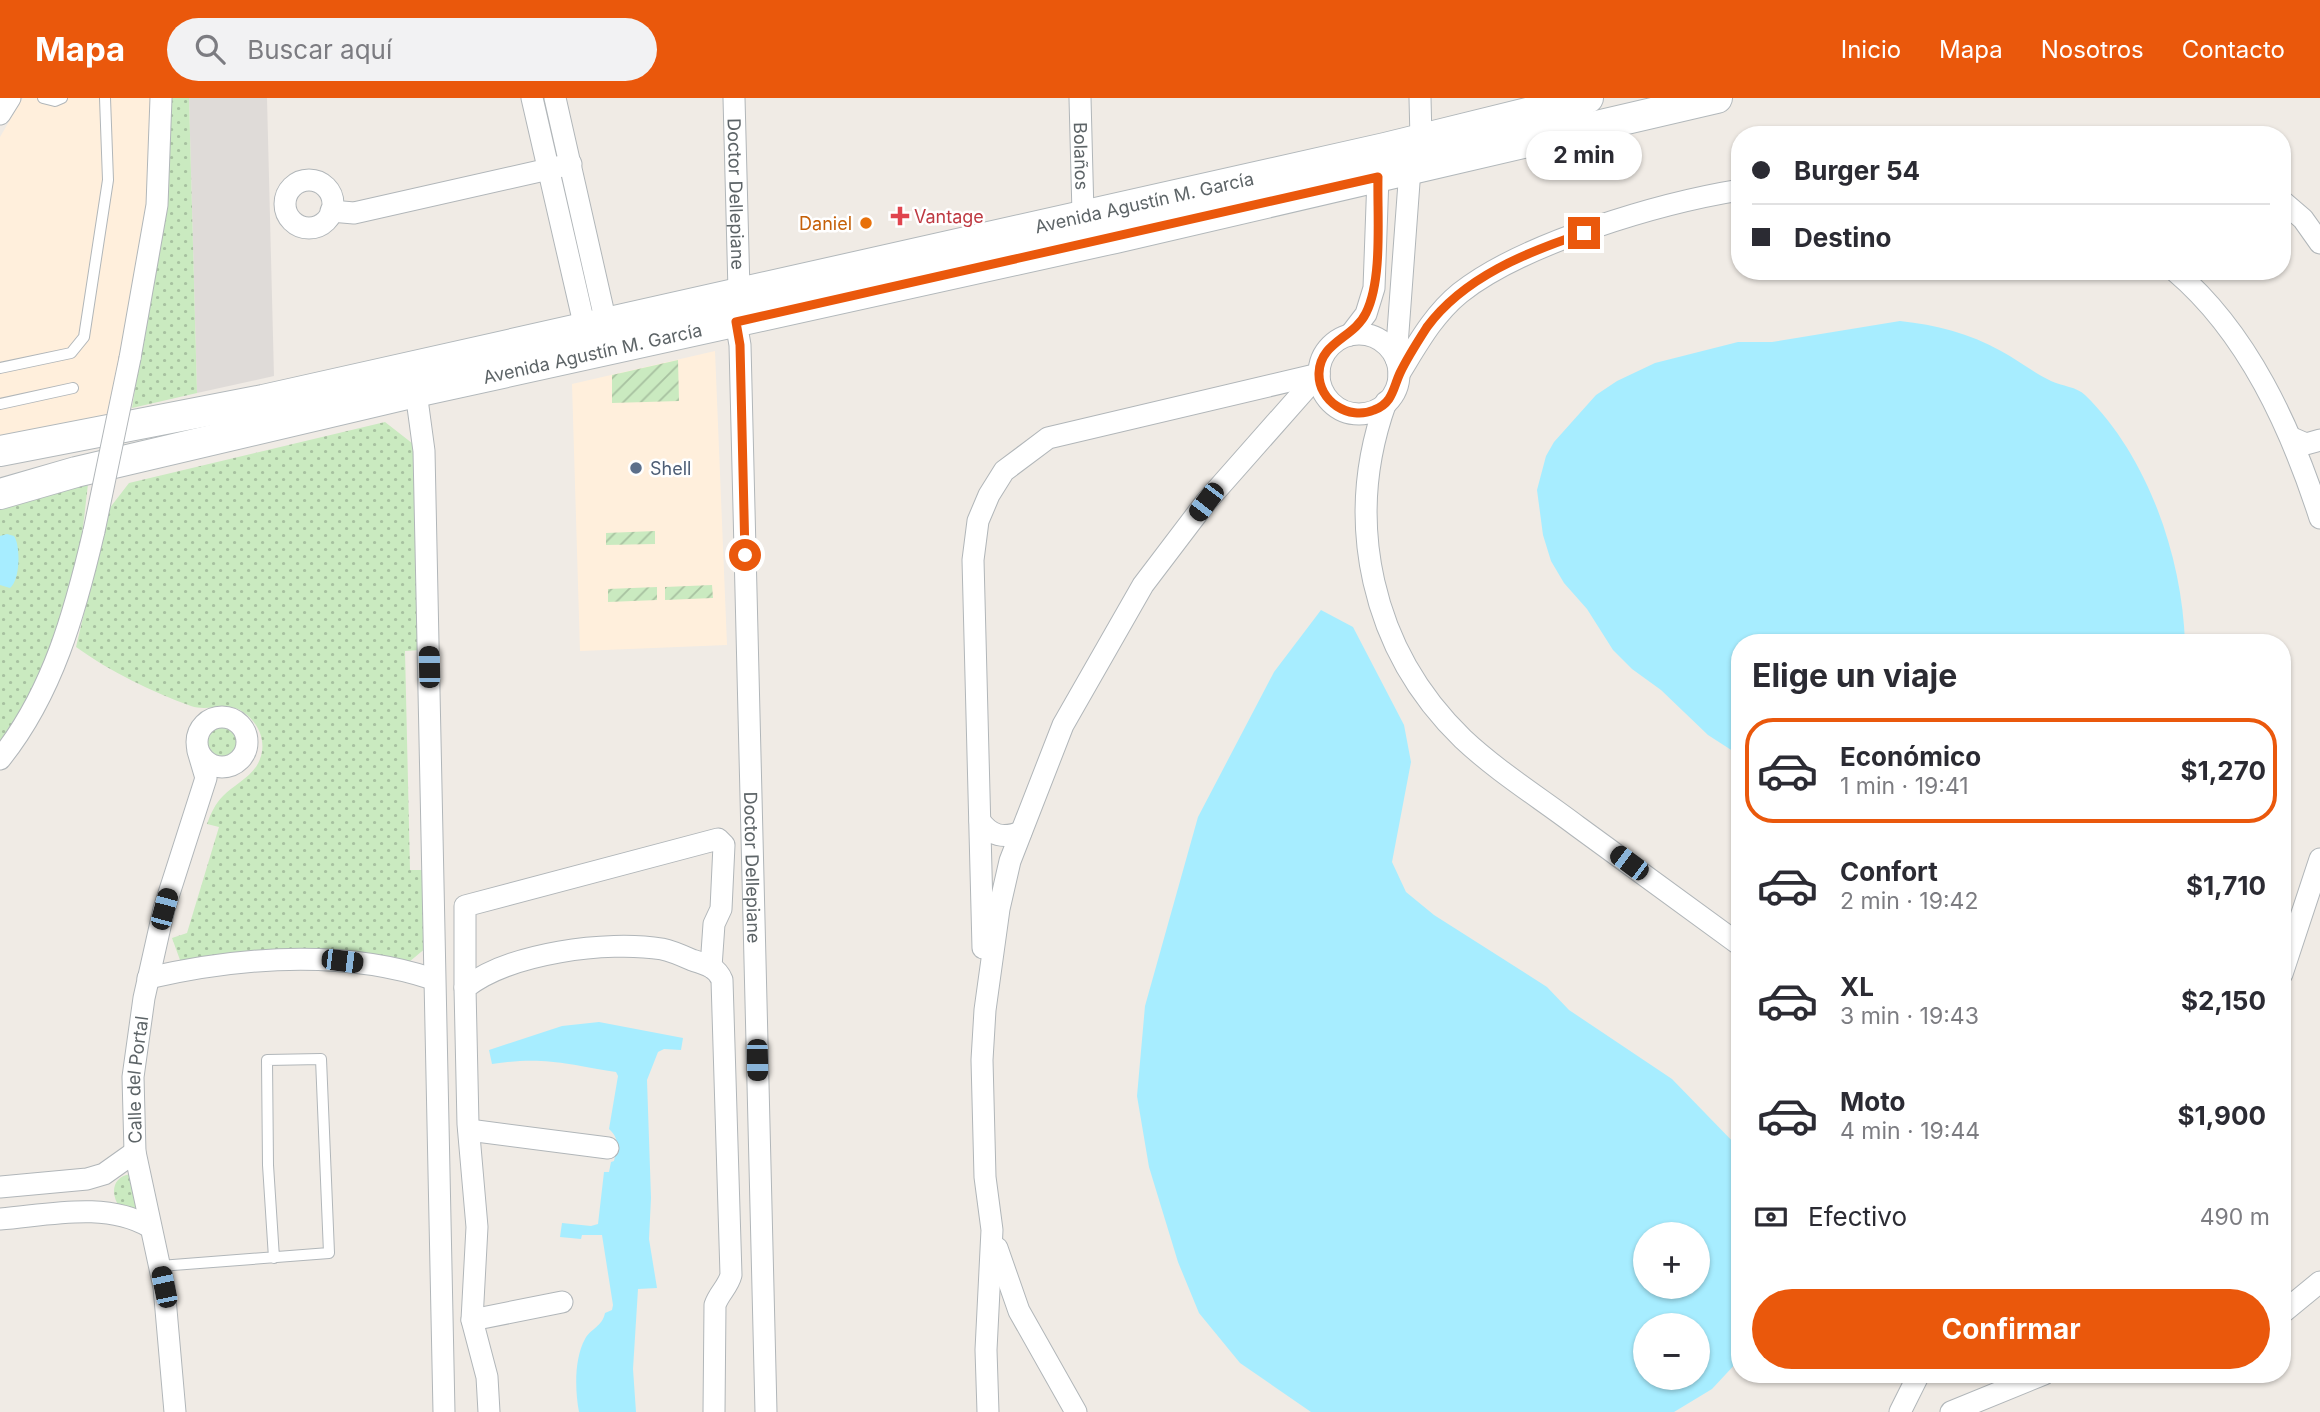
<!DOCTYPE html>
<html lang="es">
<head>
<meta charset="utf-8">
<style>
  body { margin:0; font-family:Inter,sans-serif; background:#f2f2f3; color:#2b2b33; height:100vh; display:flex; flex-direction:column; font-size:26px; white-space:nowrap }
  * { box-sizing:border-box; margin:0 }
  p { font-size:23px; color:#7c7c81 }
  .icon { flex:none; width:38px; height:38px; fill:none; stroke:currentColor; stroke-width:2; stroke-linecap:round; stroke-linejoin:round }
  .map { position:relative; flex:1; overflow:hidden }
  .drawer { position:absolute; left:1731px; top:536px; width:560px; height:749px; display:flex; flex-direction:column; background:#fff; border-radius:28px; box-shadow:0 2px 5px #0004 }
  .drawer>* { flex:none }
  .banner { position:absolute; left:1731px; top:28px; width:560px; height:154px; border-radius:28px; box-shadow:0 2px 5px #0004; display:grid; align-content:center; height:154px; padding:0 21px; background:#fff }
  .fabs { position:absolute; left:1633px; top:1124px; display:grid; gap:14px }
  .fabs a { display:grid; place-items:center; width:77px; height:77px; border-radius:50%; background:#fff; box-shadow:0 2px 5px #0004; font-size:35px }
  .end { position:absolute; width:32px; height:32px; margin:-16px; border:9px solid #ea580c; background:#fff; box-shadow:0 0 0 4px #fff }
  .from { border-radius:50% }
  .bubble { position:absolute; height:49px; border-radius:24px; background:#fff; box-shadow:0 2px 5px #0004; font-size:23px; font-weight:700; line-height:49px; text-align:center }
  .car { position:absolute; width:21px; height:42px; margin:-21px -10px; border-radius:9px; box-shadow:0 0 5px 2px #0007; background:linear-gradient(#222 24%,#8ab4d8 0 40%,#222 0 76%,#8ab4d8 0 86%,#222 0) }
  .banner b { display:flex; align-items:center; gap:24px; height:66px; font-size:26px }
  .banner b+b { border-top:2px solid #e1e1e2 }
  .banner i { width:18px; height:18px; background:#2b2b33 }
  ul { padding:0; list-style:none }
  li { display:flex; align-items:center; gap:21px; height:105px; margin:0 14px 10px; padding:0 7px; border:4px solid transparent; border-radius:28px }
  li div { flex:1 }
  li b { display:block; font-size:26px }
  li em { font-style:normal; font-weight:700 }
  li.on { border-color:#ea580c }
  li>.icon { width:63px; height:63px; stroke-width:1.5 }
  h2 { padding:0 21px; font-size:32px; line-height:84px }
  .pay { display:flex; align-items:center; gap:18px; height:77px; padding:0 21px; font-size:26px }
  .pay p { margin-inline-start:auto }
  .primary-button { display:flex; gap:14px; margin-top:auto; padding:14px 21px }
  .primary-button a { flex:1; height:80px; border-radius:42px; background:#ea580c; color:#fff; font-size:28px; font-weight:700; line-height:80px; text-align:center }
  header { display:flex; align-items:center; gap:42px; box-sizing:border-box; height:98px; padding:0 35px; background:#ea580c; color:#fff }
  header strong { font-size:33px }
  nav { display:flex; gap:38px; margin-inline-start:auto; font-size:24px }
  .search { width:490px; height:63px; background:#f2f2f3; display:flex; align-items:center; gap:18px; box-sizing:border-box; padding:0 24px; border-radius:38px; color:#7c7c81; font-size:26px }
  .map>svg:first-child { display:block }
  .commercial { fill:#ffefdc }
  .industrial { fill:#dfdbd8 }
  .grass { fill:url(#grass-dots) }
  .garden { fill:url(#garden-furrows) }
  .water { fill:#a7edff; fill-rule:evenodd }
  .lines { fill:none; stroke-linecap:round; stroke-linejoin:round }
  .lane-casing { stroke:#b1b6b9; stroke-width:12 }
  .street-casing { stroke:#b1b6b9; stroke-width:23 }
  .secondary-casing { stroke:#b2b8bb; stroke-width:32 }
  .lane { stroke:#fff; stroke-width:10 }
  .street { stroke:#fff; stroke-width:21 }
  .secondary { stroke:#fff; stroke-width:30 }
  .street-bridge-casing { stroke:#b1b6b9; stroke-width:23; stroke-linecap:butt }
  .street-bridge { stroke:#fff; stroke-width:21 }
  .route { stroke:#ea580c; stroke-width:9 }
  .health-dot { fill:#e0444e; stroke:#fff; stroke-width:2.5 }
  .food-dot { fill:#e8710a; stroke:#fff; stroke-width:2.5 }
  .service-dot { fill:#5c6f8a; stroke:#fff; stroke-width:2.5 }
  .labels { text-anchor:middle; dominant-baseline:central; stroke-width:5; stroke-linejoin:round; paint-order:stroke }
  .street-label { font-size:18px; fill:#5d6467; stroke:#fff }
  .health-label { font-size:18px; fill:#be3a42; stroke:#fff; text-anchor:start }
  .food-label { font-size:18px; fill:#c56008; stroke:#fff; text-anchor:end }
  .service-label { font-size:18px; fill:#4e5e75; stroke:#fff; text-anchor:start }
</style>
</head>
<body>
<header>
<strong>Mapa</strong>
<div class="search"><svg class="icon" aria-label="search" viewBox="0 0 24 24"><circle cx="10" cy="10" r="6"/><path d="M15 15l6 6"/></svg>Buscar aquí</div>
<nav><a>Inicio</a><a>Mapa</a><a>Nosotros</a><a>Contacto</a></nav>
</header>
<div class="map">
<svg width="2320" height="1314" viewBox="0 0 2320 1314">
  <defs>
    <pattern id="grass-dots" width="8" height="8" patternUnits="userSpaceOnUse" patternTransform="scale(1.75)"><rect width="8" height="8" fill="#caeac0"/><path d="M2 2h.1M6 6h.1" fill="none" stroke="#a7c1a0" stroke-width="1.8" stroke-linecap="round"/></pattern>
    <pattern id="garden-furrows" width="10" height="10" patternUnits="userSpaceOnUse" patternTransform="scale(1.75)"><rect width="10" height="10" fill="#caeac0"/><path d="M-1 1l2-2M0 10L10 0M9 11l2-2" fill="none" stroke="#a7c1a0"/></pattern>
  </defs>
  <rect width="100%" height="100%" fill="#f0ebe5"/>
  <!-- commercial -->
  <path class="commercial" d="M23,0h127v75l-3,47 -42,208 -105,16v-307z
    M715,253l12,294 -147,6 -8,-267z"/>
  <!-- industrial -->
  <path class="industrial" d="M189,0h78l7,278 -77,17z"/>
  <!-- grass -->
  <path class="grass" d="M166,0h23l8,295 -65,15 33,-207z
    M385,324l32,25 4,203 -16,1 5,219h15l2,77 -18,15 -219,3 -10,-5 -8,-22 15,-5 32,-106 -12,-3c4,-11 8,-20 16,-28 12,-12 31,-20 37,-37 7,-18 -2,-37 -17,-47 -16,-11 -35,0 -52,-6 -39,-14 -82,-35 -115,-59l33,-138 20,-26z
    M88,386l-8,69 -35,114 -45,81v-239z
    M204 644a18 18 0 1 1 36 0a18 18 0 1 1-36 0Z
    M130,1076l7,33 -3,3 -14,-2c-10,-14 -8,-31 10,-34z"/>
  <!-- garden -->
  <path class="garden" d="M678,262l1,41 -67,2v-28z
    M655,433v13l-49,1v-12z
    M712,487l1,13 -48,2v-13z
    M657,489v13l-49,2v-13z"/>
  <!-- water -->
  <path class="water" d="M1900,223c36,4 69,12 101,30 17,9 33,22 50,30 11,5 26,6 34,14 63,61 97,162 100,247h-445l-1,113 -31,-20 -47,-45 -29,-21 -19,-19 -26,-41 -23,-26 -13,-22 -8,-26 -6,-45 9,-34 8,-14 42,-47 21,-14 38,-18 83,-21h34z
    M7,436l7,2c7,10 6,45 -4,52l-10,-3v-49z
    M1321,512l32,17 51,98 7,37 -19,100 14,30 28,23 113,72 22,23 103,69 67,69v212l-27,29 -38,23h-363l-71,-49 -41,-50 -21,-51 -29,-95 -12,-71 8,-90 53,-189 76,-145zM1645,1136h53v52h-53zM1645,1227h53v52h-53z
    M599,924l84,16 -2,12 -17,-1 -6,3 -11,28 4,118 -2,41 8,49 -19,1 -5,80 3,43h-57c-4,-21 -5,-53 6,-73 6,-11 17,-12 20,-26l7,-3 1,-5 -11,-70h-20l-1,4 -21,-2 2,-14 29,3 7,-2 6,-52h5l2,-10 3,-1c3,-14 6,-22 -5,-32l9,-53 -2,-4c-50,-8 -73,-16 -124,-8l-3,-14 73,-24z"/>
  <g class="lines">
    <defs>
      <path id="lane" d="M43,0l12,3 7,-3
        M0,270l71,-15 13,-16 24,-157 -3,-82
        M0,306l73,-16
        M160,1168l169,-13 -8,-194 -54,1 1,105 6,93"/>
      <g id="street">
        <path d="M532,0l53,230"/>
        <path d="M555,0l51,225"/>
        <path id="s1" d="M734,0l5,193"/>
        <path id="s2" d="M1080,0l3,116"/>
        <path d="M1420,0l1,41 9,10"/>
        <path d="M0,16l10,-16"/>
        <circle cx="309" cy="106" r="24"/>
        <path d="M2282,103l21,18 17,24"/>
        <path d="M331,113l23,2 217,-49"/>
        <path d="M2175,173c73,62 116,157 145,247"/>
        <path id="s3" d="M736,224l4,23 26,1067"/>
        <circle cx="1359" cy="276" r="40"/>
        <path d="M1350,237l16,-21 8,-26 4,-111"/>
        <path d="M130,260l27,-153 4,-107"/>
        <path d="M1396,261l14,-190 -10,-9"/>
        <path d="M1399,276c18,-29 34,-59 61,-81 63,-50 200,-90 280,-103"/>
        <path d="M416,294l8,59 20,961"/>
        <path d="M1386,304c-43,119 -15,248 77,337 34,32 77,59 114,87 54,39 108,79 163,119"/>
        <path d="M2292,340l14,6 14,-4"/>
        <circle cx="222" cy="644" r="25"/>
        <path d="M0,661c53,-66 75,-147 94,-228"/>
        <path d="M980,723c11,15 23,18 41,11"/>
        <path d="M983,850l-10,-388 5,-39 11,-26 15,-24 44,-33 271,-64"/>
        <path d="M2282,876l38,-115"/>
        <path d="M148,880c92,-21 194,-29 285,1"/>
        <path d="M465,890v-82l253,-67 6,6 -3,64 -7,15 -3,43"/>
        <path d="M469,1032l139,18"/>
        <path d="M0,1089l87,-8 17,-5 31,-22"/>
        <path d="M0,1121c49,-4 106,-18 150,8"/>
        <path d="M997,1150l22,63 57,101"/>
        <path d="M2282,1215l38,-31"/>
        <path d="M472,1222l90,-18"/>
        <path id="s4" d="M175,1314l-11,-125 -29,-135 -2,-75 11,-79 20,-89 42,-131 -8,-27"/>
        <path d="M489,1314l-2,-35 -15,-57 5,-93 -9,-103 -3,-136c44,-35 142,-48 197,-39 10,2 21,7 30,11 13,4 25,7 30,20l9,295c-3,12 -12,18 -16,30l-1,107"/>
        <path d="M988,1314l-2,-62 6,-120 -7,-53 -3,-117 3,-50 14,-101 11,-48 53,-136 80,-140 63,-83 113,-128"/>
        <path d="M1900,1314l19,-38"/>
        <path d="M1951,1314l93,-38"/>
      </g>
      <g id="secondary">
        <path id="s5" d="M0,353l263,-51 1122,-252 203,-50"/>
        <path id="s6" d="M0,396l76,-22 340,-80 699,-154 602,-140"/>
      </g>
    </defs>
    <!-- lane casing -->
    <use href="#lane" class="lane-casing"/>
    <!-- street casing -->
    <use href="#street" class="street-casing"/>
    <!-- secondary casing -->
    <use href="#secondary" class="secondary-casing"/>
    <!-- lane -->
    <use href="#lane" class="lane"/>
    <!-- street -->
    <use href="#street" class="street"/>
    <!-- secondary -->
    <use href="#secondary" class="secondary"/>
    <defs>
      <path id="street-bridge" d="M94,433l36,-173"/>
    </defs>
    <!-- street-bridge casing -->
    <use href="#street-bridge" class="street-bridge-casing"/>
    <!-- street-bridge -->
    <use href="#street-bridge" class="street-bridge"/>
  </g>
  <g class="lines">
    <!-- route -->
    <path class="route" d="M745,457l-5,-210 -4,-23 642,-145c-1,38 5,102 -12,136 -12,25 -46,29 -47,60 -1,28 30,48 55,37 19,-7 19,-22 26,-37 7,-15 18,-32 27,-46 37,-50 100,-75 157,-94"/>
  </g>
  <!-- markers -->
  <path class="health-dot" d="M896.5 107.5h7v7h7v7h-7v7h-7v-7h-7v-7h7z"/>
  <circle class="food-dot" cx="866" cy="125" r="7"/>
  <circle class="service-dot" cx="636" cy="370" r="7"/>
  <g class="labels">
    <!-- street labels -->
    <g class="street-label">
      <text stroke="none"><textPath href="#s2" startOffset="58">Bolaños</textPath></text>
      <text stroke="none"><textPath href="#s1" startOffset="96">Doctor Dellepiane</textPath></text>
      <text stroke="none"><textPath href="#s5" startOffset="1171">Avenida Agustín M. García</textPath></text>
      <text stroke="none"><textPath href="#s6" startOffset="609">Avenida Agustín M. García</textPath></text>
      <text stroke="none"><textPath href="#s3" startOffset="546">Doctor Dellepiane</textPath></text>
      <text stroke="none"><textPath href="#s4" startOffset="336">Calle del Portal</textPath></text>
    </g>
    <!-- health labels -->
    <g class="health-label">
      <text x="914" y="118">Vantage</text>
    </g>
    <!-- food labels -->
    <g class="food-label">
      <text x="852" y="125">Daniel</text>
    </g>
    <!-- service labels -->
    <g class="service-label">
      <text x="650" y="370">Shell</text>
    </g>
  </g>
</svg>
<div class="fabs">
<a>+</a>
<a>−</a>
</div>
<i class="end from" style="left:745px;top:457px"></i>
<i class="end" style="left:1584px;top:135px"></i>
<div class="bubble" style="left:1526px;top:33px;width:116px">2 min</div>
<i class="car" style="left:1206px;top:404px;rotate:217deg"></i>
<i class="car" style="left:429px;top:569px;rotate:359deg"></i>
<i class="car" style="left:1629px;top:765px;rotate:307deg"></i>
<i class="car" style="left:164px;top:811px;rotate:15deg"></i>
<i class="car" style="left:342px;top:863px;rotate:97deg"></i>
<i class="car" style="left:757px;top:962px;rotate:179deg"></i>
<i class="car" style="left:164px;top:1189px;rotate:348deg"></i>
<div class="banner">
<b><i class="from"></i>Burger 54</b>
<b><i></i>Destino</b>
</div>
<section class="drawer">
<h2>Elige un viaje</h2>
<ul>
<li class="on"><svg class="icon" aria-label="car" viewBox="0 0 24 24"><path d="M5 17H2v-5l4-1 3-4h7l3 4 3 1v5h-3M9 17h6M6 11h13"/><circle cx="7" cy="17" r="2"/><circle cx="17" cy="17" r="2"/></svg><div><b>Económico</b><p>1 min · 19:41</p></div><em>$1,270</em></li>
<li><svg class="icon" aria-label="car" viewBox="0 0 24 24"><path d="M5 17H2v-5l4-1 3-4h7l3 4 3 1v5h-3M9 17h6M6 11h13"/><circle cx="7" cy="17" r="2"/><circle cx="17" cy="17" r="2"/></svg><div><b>Confort</b><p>2 min · 19:42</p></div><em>$1,710</em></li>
<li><svg class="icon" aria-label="car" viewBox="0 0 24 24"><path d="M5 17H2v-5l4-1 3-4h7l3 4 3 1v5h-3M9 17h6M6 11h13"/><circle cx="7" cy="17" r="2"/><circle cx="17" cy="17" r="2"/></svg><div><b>XL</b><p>3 min · 19:43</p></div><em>$2,150</em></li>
<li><svg class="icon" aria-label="car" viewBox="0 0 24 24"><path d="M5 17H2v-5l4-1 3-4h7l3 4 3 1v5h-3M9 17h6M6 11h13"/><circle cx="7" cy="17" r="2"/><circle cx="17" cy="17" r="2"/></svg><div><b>Moto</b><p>4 min · 19:44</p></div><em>$1,900</em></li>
</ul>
<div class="pay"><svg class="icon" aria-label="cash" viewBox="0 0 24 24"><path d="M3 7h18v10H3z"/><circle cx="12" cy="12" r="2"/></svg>Efectivo<p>490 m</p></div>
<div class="primary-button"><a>Confirmar</a></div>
</section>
</div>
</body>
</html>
